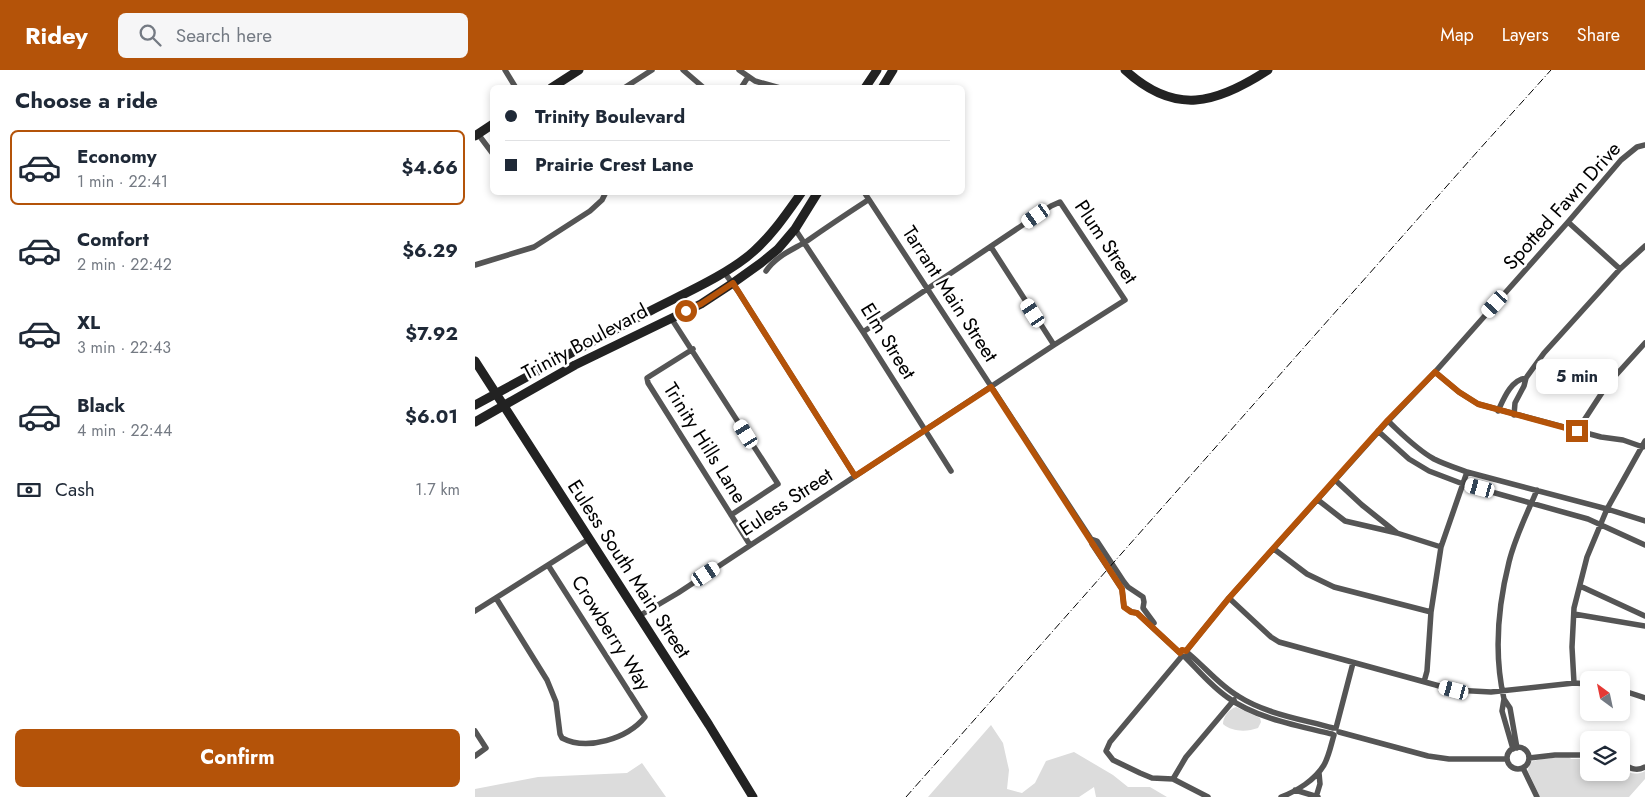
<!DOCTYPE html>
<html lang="en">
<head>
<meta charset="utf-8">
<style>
  body { margin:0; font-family:Jost,sans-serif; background:#f6f6f7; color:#1f2937; height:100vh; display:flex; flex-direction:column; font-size:19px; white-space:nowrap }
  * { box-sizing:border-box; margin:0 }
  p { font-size:16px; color:#747a83 }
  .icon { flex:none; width:28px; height:28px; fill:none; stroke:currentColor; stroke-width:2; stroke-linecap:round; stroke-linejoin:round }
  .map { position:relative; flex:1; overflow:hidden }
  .drawer { display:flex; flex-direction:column; background:#fff; width:475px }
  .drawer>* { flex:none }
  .top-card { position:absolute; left:15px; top:15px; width:475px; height:110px; border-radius:8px; box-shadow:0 2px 8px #0003; display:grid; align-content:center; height:110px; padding:0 15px; background:#fff }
  .needle { width:32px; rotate:327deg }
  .tools { position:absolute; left:1105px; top:601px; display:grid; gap:10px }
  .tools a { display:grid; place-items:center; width:50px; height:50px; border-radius:8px; background:#fff; box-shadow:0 2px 8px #0003; font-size:25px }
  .end { position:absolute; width:22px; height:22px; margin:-11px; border:6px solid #b45309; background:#fff; box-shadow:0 0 0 2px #fff }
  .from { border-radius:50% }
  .bubble { position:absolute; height:35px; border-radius:8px; background:#fff; box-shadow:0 2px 8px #0003; font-size:16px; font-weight:700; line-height:35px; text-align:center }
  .car { position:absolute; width:15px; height:30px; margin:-15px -8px; border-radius:6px; box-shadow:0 0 4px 1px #0007; background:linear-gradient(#fff 24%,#345 0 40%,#fff 0 76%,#345 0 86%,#fff 0) }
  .top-card b { display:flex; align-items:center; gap:18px; height:48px; font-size:19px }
  .top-card b+b { border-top:1px solid #e0e1e3 }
  .top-card i { width:12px; height:12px; background:#1f2937 }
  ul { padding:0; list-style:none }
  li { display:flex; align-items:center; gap:15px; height:75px; margin:0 10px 8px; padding:0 5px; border:2px solid transparent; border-radius:8px }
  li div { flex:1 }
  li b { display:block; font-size:19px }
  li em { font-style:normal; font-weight:700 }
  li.selected { border-color:#b45309 }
  li>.icon { width:45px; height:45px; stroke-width:1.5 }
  h2 { padding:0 15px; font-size:22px; line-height:60px }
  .pay { display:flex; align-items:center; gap:12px; height:55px; padding:0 15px; font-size:19px }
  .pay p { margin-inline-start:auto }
  .action { display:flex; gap:10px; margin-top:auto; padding:10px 15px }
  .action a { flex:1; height:58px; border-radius:8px; background:#b45309; color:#fff; font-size:20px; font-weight:700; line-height:58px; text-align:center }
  header { display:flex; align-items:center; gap:30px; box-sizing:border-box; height:70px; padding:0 25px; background:#b45309; color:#fff }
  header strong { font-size:24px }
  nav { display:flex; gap:28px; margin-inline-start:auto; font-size:18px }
  .search { width:350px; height:45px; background:#f6f6f7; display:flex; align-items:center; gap:12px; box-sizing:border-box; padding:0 18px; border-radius:8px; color:#747a83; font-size:19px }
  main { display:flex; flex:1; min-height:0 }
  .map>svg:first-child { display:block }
  .green { fill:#dcdcdc }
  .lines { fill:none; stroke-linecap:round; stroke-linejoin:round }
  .street { stroke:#555; stroke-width:5.5 }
  .secondary { stroke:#222; stroke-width:9 }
  .rail { stroke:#000; stroke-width:1; stroke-dasharray:8 2.5 1 2.5; stroke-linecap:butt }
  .route { stroke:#b45309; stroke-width:6 }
  .labels { text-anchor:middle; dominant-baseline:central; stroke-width:5; stroke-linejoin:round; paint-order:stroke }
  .street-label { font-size:20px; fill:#000; stroke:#fff }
</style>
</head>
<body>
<header>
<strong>Ridey</strong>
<div class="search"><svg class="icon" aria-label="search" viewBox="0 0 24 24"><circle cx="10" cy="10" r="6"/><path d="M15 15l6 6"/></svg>Search here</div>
<nav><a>Map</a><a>Layers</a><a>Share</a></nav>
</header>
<main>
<section class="drawer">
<h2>Choose a ride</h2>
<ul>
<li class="selected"><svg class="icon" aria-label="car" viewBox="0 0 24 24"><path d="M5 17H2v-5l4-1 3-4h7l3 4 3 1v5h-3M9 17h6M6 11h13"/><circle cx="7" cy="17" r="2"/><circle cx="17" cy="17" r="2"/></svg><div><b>Economy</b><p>1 min · 22:41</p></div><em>$4.66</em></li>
<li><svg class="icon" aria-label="car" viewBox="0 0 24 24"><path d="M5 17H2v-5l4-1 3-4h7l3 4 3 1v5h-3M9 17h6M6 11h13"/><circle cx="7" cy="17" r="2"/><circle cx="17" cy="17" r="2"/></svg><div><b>Comfort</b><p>2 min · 22:42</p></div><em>$6.29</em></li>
<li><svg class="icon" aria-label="car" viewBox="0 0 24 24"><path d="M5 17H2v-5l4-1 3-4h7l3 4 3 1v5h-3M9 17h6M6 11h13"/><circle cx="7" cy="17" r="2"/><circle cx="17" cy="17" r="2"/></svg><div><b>XL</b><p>3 min · 22:43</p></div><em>$7.92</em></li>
<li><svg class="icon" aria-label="car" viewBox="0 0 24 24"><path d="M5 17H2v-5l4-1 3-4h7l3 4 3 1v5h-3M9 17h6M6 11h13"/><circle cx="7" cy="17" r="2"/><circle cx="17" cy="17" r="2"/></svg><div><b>Black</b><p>4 min · 22:44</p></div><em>$6.01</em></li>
</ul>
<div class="pay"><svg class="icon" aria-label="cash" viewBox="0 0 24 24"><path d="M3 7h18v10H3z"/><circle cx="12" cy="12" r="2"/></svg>Cash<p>1.7 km</p></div>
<div class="action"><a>Confirm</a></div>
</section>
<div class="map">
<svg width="1170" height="727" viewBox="0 0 1170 727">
  <rect width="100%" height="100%" fill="#fff"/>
  <!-- green -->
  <path class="green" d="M761,637l24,11 1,4 -3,6c-11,4 -26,4 -35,-4 0,-7 6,-15 13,-17z
    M516,655l12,18 6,27 -2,19 15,4 13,-10 11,-22 28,-9 39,23 15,12h22l17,10h-71l-2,-10 -15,10h-151z
    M1094,687l2,2h18v13h32v-3c8,4 15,7 24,2v8l-16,18h-89l-12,-26 1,-8c11,-6 28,-5 40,-6z
    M167,693l24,34h-191v-8l63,-12 89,-4z"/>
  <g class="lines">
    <!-- street -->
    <path class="street" d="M30,0l11,18
      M208,0l21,18
      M264,0l16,11 25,7
      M149,18l28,-18
      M266,18l7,-11
      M3,64l15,20
      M389,122l227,347 1,5 30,45 2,18 8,5 5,1 43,40
      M1093,152l52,47
      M320,159l68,103 88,139
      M516,177l63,98
      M0,195l59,-18 56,-36 12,-11 4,-8
      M291,201c10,-15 26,-21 41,-30 20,-14 41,-28 61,-41
      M249,202l14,19 117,185
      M196,248l107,166 -47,31
      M218,279l-43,27 -3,2 1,5 102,162
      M960,302l24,20 19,12 123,33 22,3 20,7
      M1023,341c6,-13 13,-31 28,-33
      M1039,345l1,-12 9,-17 2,-8 18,-25 76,-84 25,-23
      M913,351c14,13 28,28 46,38 10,5 22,9 33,13l140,37 38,12
      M903,361l31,28 20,12 34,13 125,35 57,26
      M1102,361l30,-46 38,-42
      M843,430l27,21 52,12 -35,-28 -27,-25
      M922,463l44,14
      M616,469l6,2 27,41 4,5 15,10 1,5 -1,6 11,15
      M799,479l33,25 27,13 97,25
      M1105,516l65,30
      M21,528l51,82 9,22 4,32 2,4c25,13 65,1 83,-21l-97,-152
      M754,528l42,39 8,5 175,48 37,2 83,-9 15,1
      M0,541l114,-72
      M1099,544l71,12
      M164,546l39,-23 376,-248 71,-45 -65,-98 -9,4 -188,126
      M711,581l43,-53 159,-177 47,-49 133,-150 53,-62 16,-13 8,-2
      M713,583c17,14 31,32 50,43 28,18 63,23 95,32
      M707,586l-72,86 -4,9 7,9 27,13 12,5 21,1 35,18
      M710,587c13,13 26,29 42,40 28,21 71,29 105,37
      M949,612l3,-11 4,-59 10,-65 26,-75
      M1099,613l-2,-36 2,-39 13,-51 20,-48 38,-68
      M1146,620l24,8
      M1029,629c-10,-44 -6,-93 5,-137 6,-25 18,-48 28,-72
      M861,658l17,-65
      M0,661l11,17 -11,8
      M864,662l89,24 21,3h58
      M1032 688a11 11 0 1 1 22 0a11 11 0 1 1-22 0Z
      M1038,679l-11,-38 2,-12 6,9 7,40
      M1054,688l26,-3h34
      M1146,693c9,5 15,9 24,4
      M1048,698l14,29
      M698,709l13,-22 48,-57
      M820,720l23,7
      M806,727c16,-6 34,-17 43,-32 5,-9 7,-20 10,-30
      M841,727l4,-13 -1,-11"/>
    <!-- secondary -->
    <path class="secondary" d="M650,0c50,46 91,34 143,0
      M76,18l28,-18
      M390,18l12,-18
      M407,18l11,-18
      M0,66l18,-12
      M0,291l234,364 44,72
      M0,335c59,-32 118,-64 177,-95 31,-16 77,-36 102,-59 19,-17 33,-38 48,-59
      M0,352l100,-57 126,-61 32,-21 28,-20 17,-14 17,-20 23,-37"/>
    <!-- rail -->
    <path class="rail" d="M431,727l571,-645 74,-82"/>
  </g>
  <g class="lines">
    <!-- route -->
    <path class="route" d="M211,241l15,-7 32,-21 122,193 136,-89 131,202 2,18 7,5 6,1 43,40 2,-3 4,1 43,-53 159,-178 47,-48 24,20 19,12 99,27"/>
  </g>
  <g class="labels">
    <!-- street labels -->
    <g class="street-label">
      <text transform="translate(1087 136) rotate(-48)">Spotted Fawn Drive</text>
      <text transform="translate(631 172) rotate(56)">Plum Street</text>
      <text transform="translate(475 224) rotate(57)">Tarrant Main Street</text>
      <text transform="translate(413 271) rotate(58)">Elm Street</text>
      <text transform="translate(110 272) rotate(-28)">Trinity Boulevard</text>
      <text transform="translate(230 373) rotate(58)">Trinity Hills Lane</text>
      <text transform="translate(311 432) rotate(-33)">Euless Street</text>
      <text transform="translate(154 499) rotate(57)">Euless South Main Street</text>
      <text transform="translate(136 563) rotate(58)">Crowberry Way</text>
    </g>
  </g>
</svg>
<div class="tools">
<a><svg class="needle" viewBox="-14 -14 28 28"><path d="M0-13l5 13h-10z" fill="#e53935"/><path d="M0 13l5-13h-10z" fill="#747a83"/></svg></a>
<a><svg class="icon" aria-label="layers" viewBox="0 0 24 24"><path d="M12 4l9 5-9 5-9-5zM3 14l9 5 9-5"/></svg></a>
</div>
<i class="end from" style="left:211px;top:241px"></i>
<i class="end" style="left:1102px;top:361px"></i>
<div class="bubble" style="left:1061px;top:289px;width:82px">5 min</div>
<i class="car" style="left:561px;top:146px;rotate:235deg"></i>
<i class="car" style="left:1020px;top:234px;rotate:222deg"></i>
<i class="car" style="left:558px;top:243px;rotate:327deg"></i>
<i class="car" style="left:271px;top:364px;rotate:328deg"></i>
<i class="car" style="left:1005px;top:418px;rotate:285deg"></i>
<i class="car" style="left:231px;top:504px;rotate:56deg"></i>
<i class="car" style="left:979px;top:620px;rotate:285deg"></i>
<div class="top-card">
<b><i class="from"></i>Trinity Boulevard</b>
<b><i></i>Prairie Crest Lane</b>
</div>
</div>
</main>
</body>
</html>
